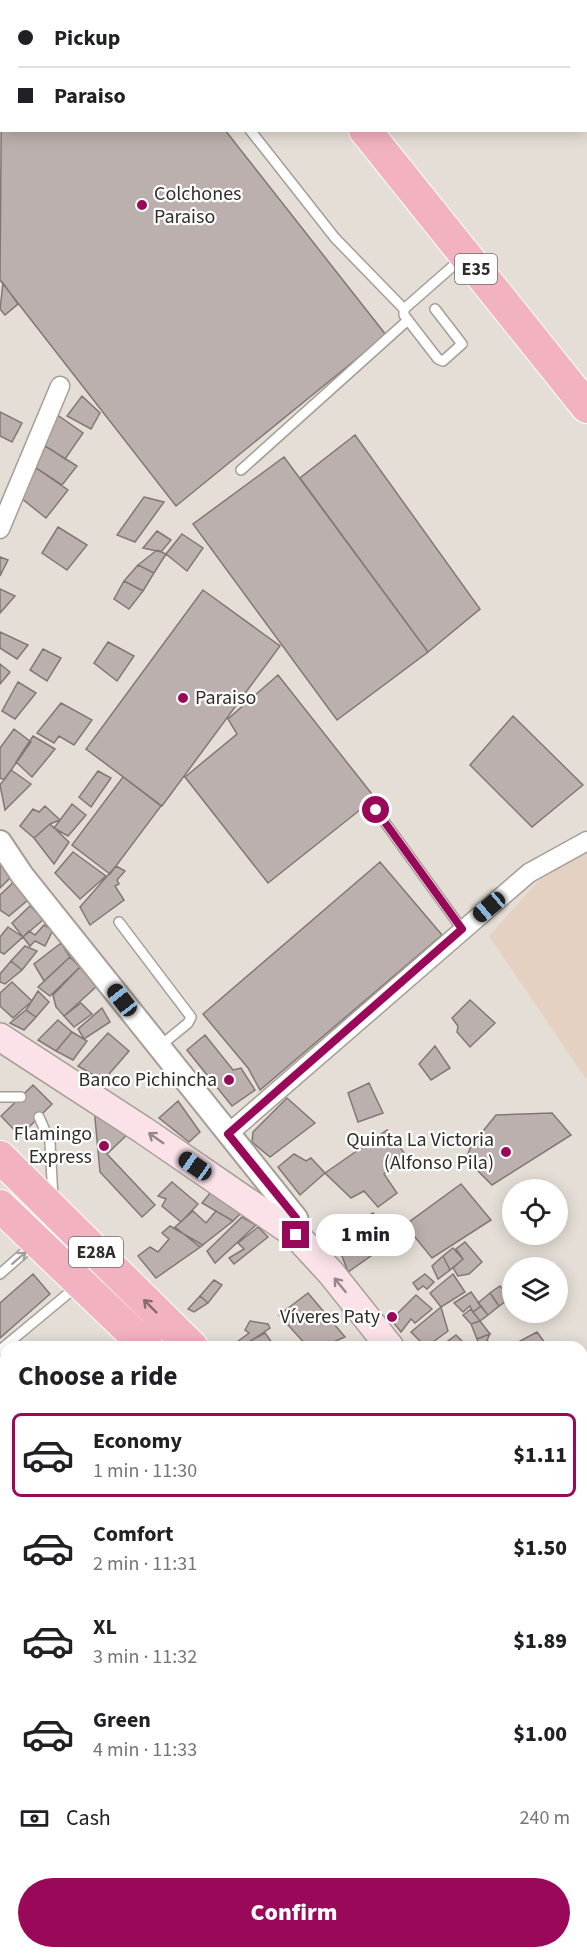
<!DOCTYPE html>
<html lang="en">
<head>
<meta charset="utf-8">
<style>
  body { margin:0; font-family:"Source Sans 3",sans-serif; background:#f6f6f6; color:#202124; height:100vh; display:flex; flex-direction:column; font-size:22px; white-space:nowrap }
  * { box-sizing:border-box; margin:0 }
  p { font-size:20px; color:#757577 }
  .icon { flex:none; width:33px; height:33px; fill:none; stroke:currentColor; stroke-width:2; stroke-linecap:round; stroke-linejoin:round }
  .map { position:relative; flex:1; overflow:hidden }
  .sheet { position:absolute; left:0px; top:1341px; width:588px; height:618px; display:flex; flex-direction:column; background:#fff; border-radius:18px 18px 0 0; box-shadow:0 3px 15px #0003 }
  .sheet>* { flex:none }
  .banner { position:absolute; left:0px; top:0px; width:588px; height:132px; box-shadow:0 3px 15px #0003; display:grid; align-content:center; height:132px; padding:0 18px; background:#fff }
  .tools { position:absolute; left:502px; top:1179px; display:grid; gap:12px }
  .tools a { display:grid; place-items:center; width:66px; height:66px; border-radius:50%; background:#fff; box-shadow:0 3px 15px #0003; font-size:30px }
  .end { position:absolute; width:27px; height:27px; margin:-14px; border:8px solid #9a0959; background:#fff; box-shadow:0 0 0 3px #fff }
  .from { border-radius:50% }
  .bubble { position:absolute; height:42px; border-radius:21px; background:#fff; box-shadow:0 3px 15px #0003; font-size:20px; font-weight:800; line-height:42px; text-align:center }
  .car { position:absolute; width:18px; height:36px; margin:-18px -9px; border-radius:8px; box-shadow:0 0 4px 2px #0007; background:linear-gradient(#222 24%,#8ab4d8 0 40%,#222 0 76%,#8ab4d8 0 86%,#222 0) }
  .banner b { display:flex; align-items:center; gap:21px; height:57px; font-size:22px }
  .banner b+b { border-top:2px solid #e0e0e0 }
  .banner i { width:15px; height:15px; background:#202124 }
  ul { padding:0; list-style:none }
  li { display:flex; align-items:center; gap:18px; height:84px; margin:0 12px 9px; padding:0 6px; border:3px solid transparent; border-radius:9px }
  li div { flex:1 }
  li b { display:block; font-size:22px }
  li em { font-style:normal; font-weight:800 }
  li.active { border-color:#9a0959 }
  li>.icon { width:54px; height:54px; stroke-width:1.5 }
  h2 { padding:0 18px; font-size:27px; line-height:72px }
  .pay { display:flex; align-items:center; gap:15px; height:66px; padding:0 18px; font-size:22px }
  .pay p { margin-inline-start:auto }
  .action { display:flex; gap:12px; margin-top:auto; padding:12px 18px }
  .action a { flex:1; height:69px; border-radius:36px; background:#9a0959; color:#fff; font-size:24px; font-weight:800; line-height:69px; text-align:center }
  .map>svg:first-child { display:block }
  .industrial { fill:#e5d1c2 }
  .education { fill:#e8cfc7 }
  .green { fill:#c7cdab }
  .building { fill:#bcb0ae; stroke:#827775; stroke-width:1.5 }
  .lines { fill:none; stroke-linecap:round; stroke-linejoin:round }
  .service-casing { stroke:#a59e97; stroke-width:12 }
  .minor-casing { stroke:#a59e97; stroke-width:21 }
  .tertiary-casing { stroke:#a59e97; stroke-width:26 }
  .secondary-casing { stroke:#a59e97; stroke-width:30 }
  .trunk-casing { stroke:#fff; stroke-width:34 }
  .service { stroke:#fff; stroke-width:9 }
  .minor { stroke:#fff; stroke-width:18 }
  .tertiary { stroke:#fff; stroke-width:22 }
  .secondary { stroke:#fae2e8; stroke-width:27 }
  .trunk { stroke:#f3b2c0; stroke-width:32 }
  .oneway { stroke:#948889 }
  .oneway2 { stroke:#a1a09f }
  .oneway3 { stroke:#87696e }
  .route { stroke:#9a0959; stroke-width:8 }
  .poi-dot { fill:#9a0959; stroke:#fff; stroke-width:2 }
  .labels { text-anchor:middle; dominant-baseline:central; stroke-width:4.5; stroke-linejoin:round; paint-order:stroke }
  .shield { fill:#fff; stroke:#6d6c6a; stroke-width:1.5 }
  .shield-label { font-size:18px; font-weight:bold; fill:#2f2d2a }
  .poi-label { font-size:20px; fill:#2f2d2a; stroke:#fff; text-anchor:end }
</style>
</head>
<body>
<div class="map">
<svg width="587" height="1959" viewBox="0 0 587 1959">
  <rect width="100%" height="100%" fill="#e5ded6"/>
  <!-- industrial -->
  <path class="industrial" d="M587,851v227l-1,1 -97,-143 50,-56z"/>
  <!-- education -->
  <path class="education" d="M271,1953h52l-7,6h-40z"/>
  <!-- green -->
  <path class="green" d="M582,1628l5,7v91l-5,-5z"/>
  <!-- building -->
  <path class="building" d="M6,0h116l1,2h-118z
    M137,0h62l1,2h-62z
    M2,28v102h223l161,205 -210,171 -176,-226z
    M3,283l15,21 -13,11 -5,-6z
    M82,396l18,17 -9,16 -24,-13z
    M0,412l22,11 -10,19 -12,-6z
    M56,414l27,19 -18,26 -24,-16z
    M355,435l125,174 -52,43 -128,-174z
    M45,446l32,20 -15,19 -26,-17z
    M284,457l144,195 -91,68 -144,-196z
    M36,468l32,22 -22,28 -25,-20z
    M144,497l20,5 -29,40 -18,-7z
    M58,527l29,18 -20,25 -25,-17z
    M157,531l14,9 -10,12 -18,-4z
    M182,534l21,14 -16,23 -21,-17z
    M157,550l9,4 -12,19 -16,-8z
    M0,557l8,3 -8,16z
    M138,565l16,8 -11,18 -19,-10z
    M124,581l19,10 -14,18 -15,-10z
    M0,589l15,7 -15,17z
    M203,590l77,56 -118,160 -76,-57z
    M0,632l28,13 -11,14 -17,-11z
    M108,642l26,14 -17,25 -23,-18z
    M43,649l18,9 -14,23 -17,-11z
    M0,664l10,8 -10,12z
    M278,675l97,123 -107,85 -83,-106 52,-43 -9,-15z
    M18,682l18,11 -21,26 -13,-8z
    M61,703l31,17 -18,25 -15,-9 -5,7 -17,-10z
    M513,716l70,69 -51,42 -62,-62z
    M14,729l17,13 -27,38 -4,-2v-30z
    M33,736l22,13 -23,28 -16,-15z
    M11,770l20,14 -26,26 -5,-25z
    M98,771l13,7 -20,29 -12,-10z
    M123,777l38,29 -51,68 -38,-29z
    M72,804l14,11 -18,21 -14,-8z
    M45,806l15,14 -10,4 -16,14 -14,-12 13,-17 6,3z
    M50,824l19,18 -15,22 -20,-26z
    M73,852l33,24 -26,23 -25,-26z
    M4,860l8,16 -12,12v-23z
    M380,862l62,73 -182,155 -12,-22 -45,-54z
    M116,866l9,5 -8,9 2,4 -4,2 9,14 -34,25 -10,-18z
    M17,879l12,20 -20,17 -9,-6v-15z
    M30,906l14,13 -21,18 -11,-14z
    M44,925l9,5 -8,16 -10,-5 -5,5 -7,-9 6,-6 6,4z
    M8,927l15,10 -19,17 -4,-2v-15z
    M61,943l9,14 -26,24 -10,-17z
    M25,946l12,5 -15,19 -11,-9z
    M70,957l10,10 -30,29 -12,-9z
    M11,961l11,9 -17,14 -5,-2v-8z
    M80,967l17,19 -33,30 -8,-9 -3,-12z
    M12,982l20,19 -19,17 -13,-12v-13z
    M38,991l11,11 -13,15 -10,-7z
    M470,1000l25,23 -25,24 -13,-15 1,-6 -6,-8z
    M81,1003l11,11 -18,13 -10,-11z
    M102,1008l8,14 -26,17 -6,-10z
    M26,1010l10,7 -12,13 -14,-7z
    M58,1020l14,12 -16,19 -18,-11z
    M72,1032l15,9 -14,19 -17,-9z
    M108,1033l21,18 -26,30 -25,-15z
    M205,1035l28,35 8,-2 14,22 -23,16 -45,-56z
    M435,1046l15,22 -19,12 -12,-16z
    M369,1083l14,30 -25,9 -10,-29z
    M33,1085l19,19 -32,32 -19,-20z
    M287,1098l28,25 -45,34 -18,-15 1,-10z
    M178,1101l22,31 -11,10 -30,-24z
    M94,1108l38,22 -25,24 48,51 -13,12 -42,-45z
    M552,1113l19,22 -79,50 -26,-26 5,-13 25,-31z
    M387,1130l21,28 -24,16 13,19 -19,14 -14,-16 -13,7 -26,-25z
    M294,1154l12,7 5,-3 14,15 -25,22 -22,-28z
    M172,1182l26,22 -17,18 -19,-16 4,-7 -8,-3z
    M461,1184l30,36 -59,38 -27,-33z
    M211,1192l31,20 -9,9 -31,-18z
    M193,1211l13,12 10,-12 17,10 -33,26 -25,-20z
    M373,1213l22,26 -47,33 -14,-37z
    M242,1217l14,8 -41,38 -8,-12z
    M170,1226l33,19 -47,33 -18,-22 12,-9 8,5 11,-13 -7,-6z
    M258,1227l10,10 -34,27 -5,-6 15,-9 -6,-6z
    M465,1242l17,20 -13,12 -11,2 -5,-8 10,-9 -7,-10z
    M453,1248l10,11 -13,11 -7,-14z
    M443,1256l7,14 -12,9 -6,-13z
    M33,1274l17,20 -50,44v-35z
    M425,1274l9,8 -7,7 -4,-3 -5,4 -5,-7z
    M453,1274l12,18 -24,15 -11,-14z
    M214,1280l8,5 -14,18 -8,-7z
    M500,1286l11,12 -12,8 -9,-13z
    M471,1292l10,14 -8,6 -3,-6 -7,6 -9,-9z
    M308,1293l37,44 -23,10h-14l-29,-32z
    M490,1293l9,13 -11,9 -10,-12z
    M416,1295l16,14 -17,14 -4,-4 -10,13 -8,-10 6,-3 -1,-6z
    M200,1296l8,7 -14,9 -6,-3z
    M481,1306l7,9 -8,6 -7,-9z
    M441,1307l7,24 -22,16 -15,-15z
    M471,1309l9,12 -9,3 -8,-9z
    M250,1321l18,3 2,4 -28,19 -5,-5 12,-9 -4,-3z
    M480,1321l10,13 -13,5 -6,-15z
    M537,1332l11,15h-39z
    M265,1333l10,14h-32l7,-6z
    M490,1334l-3,6 7,7h-14l-3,-8z
    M456,1335l12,12h-28z
    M587,1540v13l-5,3v-13z
    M587,1881v22l-5,-6v-12z
    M582,1927l5,3v26l-3,3h-34l4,-6h28z
    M54,1953h16l-5,6z
    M406,1953h22l8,6h-37z
    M456,1953h24l6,5 -36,1z
    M495,1953h6l3,4 4,-3 6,5h-24z"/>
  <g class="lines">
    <defs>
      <path id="service" d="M250,130l85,108 69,71
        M435,309l27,35 -19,17 -5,-2 -34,-44v-6l57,-50
        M241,470l167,-150
        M376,810l86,119
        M119,922l72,95 -3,6 -28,23
        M0,1097h21
        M39,1117l11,25 3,57
        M0,1274l34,-30
        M0,1350l76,-63"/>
      <path id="minor" d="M0,529l60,-143
        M228,1134l301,-261 58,-32
        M582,1831l5,5
        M356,1953l6,6
        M524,1953l6,6
        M339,1959l6,-6"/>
      <path id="tertiary" d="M0,842l22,33 274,343 3,9 -3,8"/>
      <path id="secondary" d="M0,1037l143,93 153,105 35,38 59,74
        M582,1597l5,6"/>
      <path id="trunk" d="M261,0l1,2
        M365,130l222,277
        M0,1157l192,190
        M0,1206l147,141
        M582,1736l5,5
        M582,1772l5,4"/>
    </defs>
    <!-- service casing -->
    <use href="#service" class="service-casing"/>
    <!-- minor casing -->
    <use href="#minor" class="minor-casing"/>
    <!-- tertiary casing -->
    <use href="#tertiary" class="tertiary-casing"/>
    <!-- secondary casing -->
    <use href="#secondary" class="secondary-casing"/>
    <!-- trunk casing -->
    <use href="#trunk" class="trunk-casing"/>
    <!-- service -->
    <use href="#service" class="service"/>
    <!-- minor -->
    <use href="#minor" class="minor"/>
    <!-- tertiary -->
    <use href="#tertiary" class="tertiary"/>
    <!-- secondary -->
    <use href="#secondary" class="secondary"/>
    <!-- trunk -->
    <use href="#trunk" class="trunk"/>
  </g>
  <!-- one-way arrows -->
  <defs><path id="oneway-shaft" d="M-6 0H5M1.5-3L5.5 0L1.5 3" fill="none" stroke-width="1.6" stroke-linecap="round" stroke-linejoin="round" transform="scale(1.5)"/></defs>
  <g class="oneway">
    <use href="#oneway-shaft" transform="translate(156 1138) rotate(-145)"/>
    <use href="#oneway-shaft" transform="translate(340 1285) rotate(-129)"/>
  </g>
  <use class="oneway2" href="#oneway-shaft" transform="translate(19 1258) rotate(-41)"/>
  <use class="oneway3" href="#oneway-shaft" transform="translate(150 1306) rotate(-135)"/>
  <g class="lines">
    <!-- route -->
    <path class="route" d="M296,1235l3,-8 -3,-9 -68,-84 234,-205 -86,-119"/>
  </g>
  <!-- markers -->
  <g class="poi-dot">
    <circle cx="142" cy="205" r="6"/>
    <circle cx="183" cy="698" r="6"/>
    <circle cx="229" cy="1080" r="6"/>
    <circle cx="104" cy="1146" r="6"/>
    <circle cx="506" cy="1152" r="6"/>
    <circle cx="392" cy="1317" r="6"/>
  </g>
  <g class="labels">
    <!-- shield labels -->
    <g class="shield">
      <rect x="455" y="254" width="42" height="30" rx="4.5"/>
      <rect x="69" y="1237" width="54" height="30" rx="4.5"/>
    </g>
    <g class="shield-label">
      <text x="476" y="269">E35</text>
      <text x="96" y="1252">E28A</text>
    </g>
    <!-- poi labels -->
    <g class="poi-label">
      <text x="154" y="194" text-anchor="start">Colchones<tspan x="154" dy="23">Paraiso</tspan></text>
      <text x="195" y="698" text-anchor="start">Paraiso</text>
      <text x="217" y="1080">Banco Pichincha</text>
      <text x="92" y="1134">Flamingo<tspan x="92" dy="23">Express</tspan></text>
      <text x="494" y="1140">Quinta La Victoria<tspan x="494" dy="23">(Alfonso Pila)</tspan></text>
      <text x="380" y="1317">Víveres Paty</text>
    </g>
  </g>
</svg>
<div class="tools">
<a><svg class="icon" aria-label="locate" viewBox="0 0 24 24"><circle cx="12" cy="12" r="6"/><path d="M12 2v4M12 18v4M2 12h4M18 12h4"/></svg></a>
<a><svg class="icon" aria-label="layers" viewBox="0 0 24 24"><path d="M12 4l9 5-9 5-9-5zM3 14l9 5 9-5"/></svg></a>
</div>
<i class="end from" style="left:376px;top:810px"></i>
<i class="end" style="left:296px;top:1235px"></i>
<div class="bubble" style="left:316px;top:1214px;width:99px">1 min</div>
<i class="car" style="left:489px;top:907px;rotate:230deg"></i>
<i class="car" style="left:122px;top:1000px;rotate:322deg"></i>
<i class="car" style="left:195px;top:1166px;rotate:305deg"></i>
<div class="banner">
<b><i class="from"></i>Pickup</b>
<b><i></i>Paraiso</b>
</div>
<section class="sheet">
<h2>Choose a ride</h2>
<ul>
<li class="active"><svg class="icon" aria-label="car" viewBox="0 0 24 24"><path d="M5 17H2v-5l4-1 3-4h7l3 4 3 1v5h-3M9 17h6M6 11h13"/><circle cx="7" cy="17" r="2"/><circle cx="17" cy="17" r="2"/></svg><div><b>Economy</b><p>1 min · 11:30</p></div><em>$1.11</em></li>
<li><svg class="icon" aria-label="car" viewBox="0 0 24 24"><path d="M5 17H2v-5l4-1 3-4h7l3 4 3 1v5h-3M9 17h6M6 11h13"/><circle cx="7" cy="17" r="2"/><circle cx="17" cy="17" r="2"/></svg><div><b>Comfort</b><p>2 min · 11:31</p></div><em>$1.50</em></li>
<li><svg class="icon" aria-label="car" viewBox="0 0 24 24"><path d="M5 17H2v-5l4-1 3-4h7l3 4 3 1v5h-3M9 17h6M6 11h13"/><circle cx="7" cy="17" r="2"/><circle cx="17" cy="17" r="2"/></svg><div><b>XL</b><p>3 min · 11:32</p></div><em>$1.89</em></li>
<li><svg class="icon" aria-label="car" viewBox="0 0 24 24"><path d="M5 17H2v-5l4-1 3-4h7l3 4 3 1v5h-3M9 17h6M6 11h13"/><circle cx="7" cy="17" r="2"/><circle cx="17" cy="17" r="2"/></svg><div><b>Green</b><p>4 min · 11:33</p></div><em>$1.00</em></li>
</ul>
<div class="pay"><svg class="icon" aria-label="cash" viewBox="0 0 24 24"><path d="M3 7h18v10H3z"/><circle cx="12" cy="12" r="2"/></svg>Cash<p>240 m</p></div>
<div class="action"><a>Confirm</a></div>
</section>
</div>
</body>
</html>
